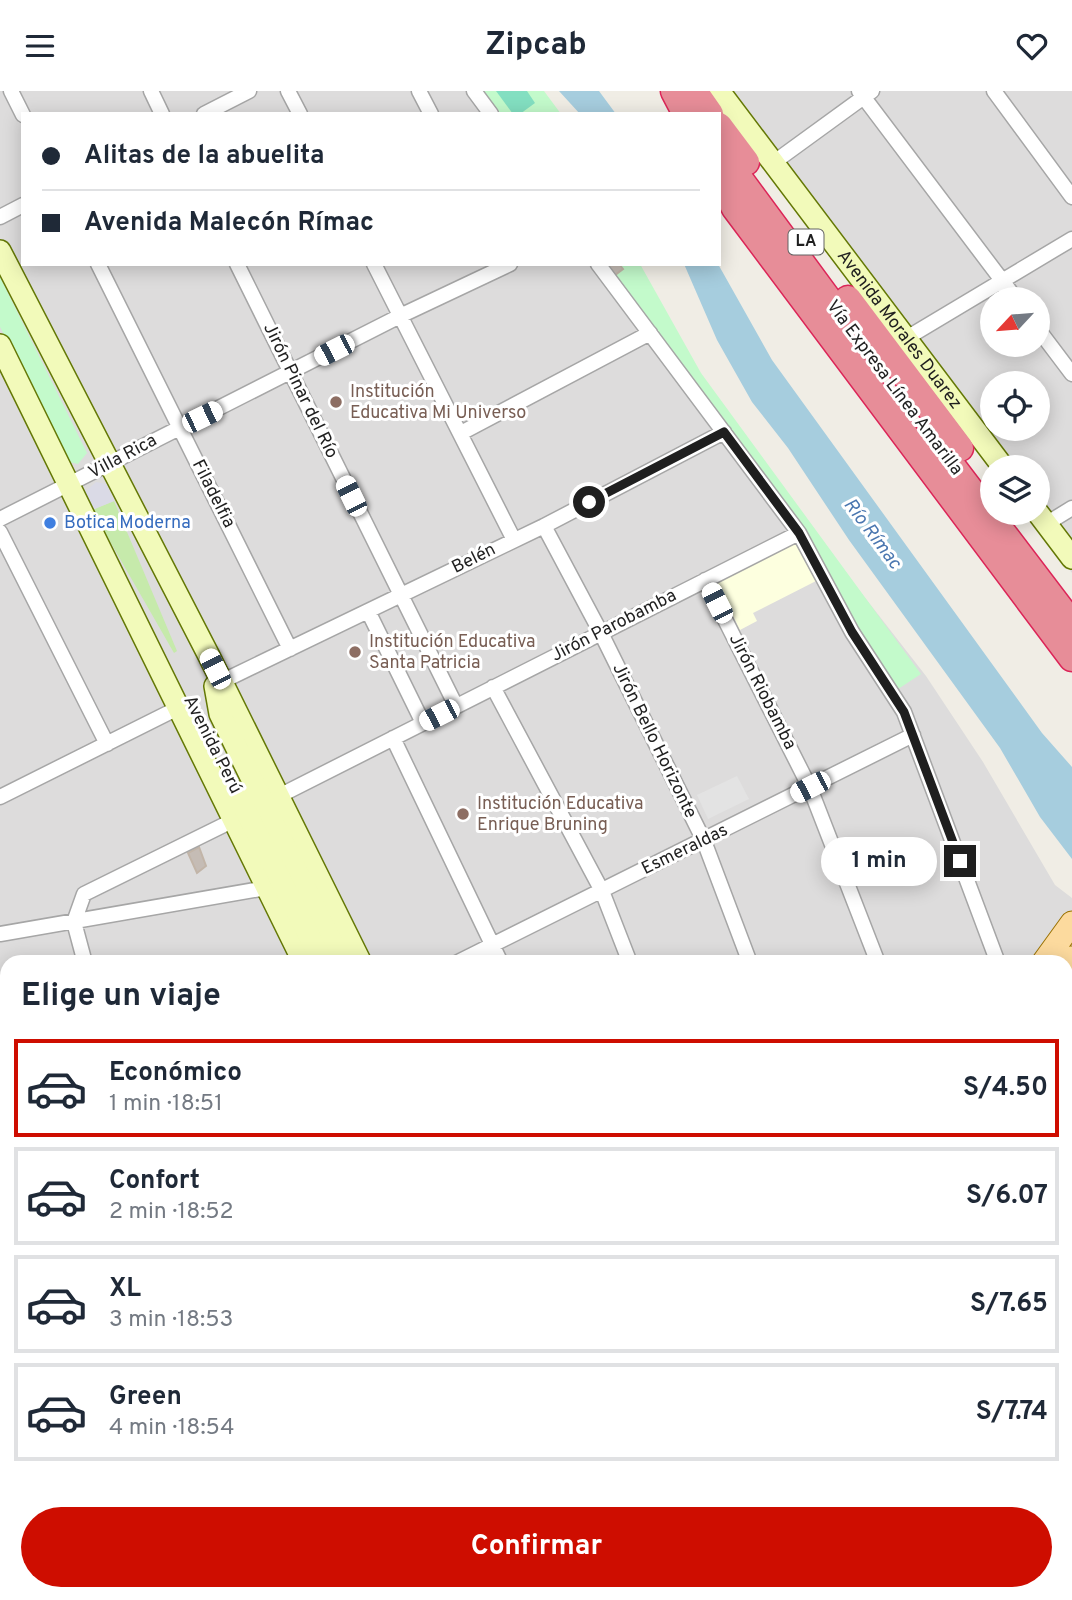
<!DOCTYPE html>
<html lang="es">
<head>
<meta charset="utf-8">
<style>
  body { margin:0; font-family:Overpass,sans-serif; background:#f6f6f7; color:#1f2937; height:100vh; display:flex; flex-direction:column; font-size:26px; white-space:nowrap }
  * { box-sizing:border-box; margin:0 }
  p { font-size:23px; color:#747a83 }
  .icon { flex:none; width:38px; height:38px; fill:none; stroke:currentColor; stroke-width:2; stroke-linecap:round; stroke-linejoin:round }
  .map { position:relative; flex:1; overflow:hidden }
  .drawer { position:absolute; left:0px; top:864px; width:1073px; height:646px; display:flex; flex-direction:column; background:#fff; border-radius:21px 21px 0 0; box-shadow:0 4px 18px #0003 }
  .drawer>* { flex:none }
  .guide { position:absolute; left:21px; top:21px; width:700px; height:154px; border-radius:0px; box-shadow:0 4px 18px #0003; display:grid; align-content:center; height:154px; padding:0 21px; background:#fff }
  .needle { width:46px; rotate:244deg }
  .controls { position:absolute; left:980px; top:196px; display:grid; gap:14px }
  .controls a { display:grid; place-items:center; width:70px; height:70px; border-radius:50%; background:#fff; box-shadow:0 4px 18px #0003; font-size:35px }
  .end { position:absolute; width:32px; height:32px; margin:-16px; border:9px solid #1f1f1f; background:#fff; box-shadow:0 0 0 4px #fff }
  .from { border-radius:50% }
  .bubble { position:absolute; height:49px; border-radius:24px; background:#fff; box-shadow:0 4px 18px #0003; font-size:23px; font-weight:700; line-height:49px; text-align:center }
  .car { position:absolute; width:21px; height:42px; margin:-21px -10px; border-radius:9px; box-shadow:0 0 5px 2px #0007; background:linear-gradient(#fff 24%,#345 0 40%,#fff 0 76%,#345 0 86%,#fff 0) }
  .guide b { display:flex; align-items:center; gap:24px; height:66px; font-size:26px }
  .guide b+b { border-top:2px solid #e0e1e3 }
  .guide i { width:18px; height:18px; background:#1f2937 }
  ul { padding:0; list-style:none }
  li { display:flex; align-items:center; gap:21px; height:98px; margin:0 14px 10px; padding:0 7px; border:4px solid #e0e1e3; border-radius:0px }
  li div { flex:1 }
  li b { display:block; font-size:26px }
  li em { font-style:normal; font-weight:700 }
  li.current { border-color:#ce0d00 }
  li>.icon { width:63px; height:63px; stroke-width:1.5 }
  h2 { padding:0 21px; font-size:32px; line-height:84px }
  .action { display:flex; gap:14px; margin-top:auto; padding:14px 21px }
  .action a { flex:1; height:80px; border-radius:42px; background:#ce0d00; color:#fff; font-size:28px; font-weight:700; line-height:80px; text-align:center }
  header { display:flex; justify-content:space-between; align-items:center; height:91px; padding:0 21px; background:#fff; font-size:32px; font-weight:700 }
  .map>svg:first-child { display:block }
  .residential { fill:#dddcdc; fill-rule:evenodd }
  .education { fill:#fdffdf }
  .grass { fill:#c6eaab }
  .park { fill:#c3facb }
  .pitch { fill:#83dfc1 }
  .parking { fill:#e3e3e3 }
  .plaza { fill:#dadae6 }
  .water { fill:#a6cdde }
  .building { fill:#c5bcb5; stroke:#c2b5a8; stroke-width:2 }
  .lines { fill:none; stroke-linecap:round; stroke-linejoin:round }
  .minor-casing { stroke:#a6a6a6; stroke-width:17 }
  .tertiary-casing { stroke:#a6a6a6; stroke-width:22 }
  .secondary-casing { stroke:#647805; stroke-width:24 }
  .primary-casing { stroke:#9a7100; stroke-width:25 }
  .motorway-casing { stroke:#dc2558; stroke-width:29 }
  .minor { stroke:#fff; stroke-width:14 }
  .tertiary { stroke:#fff; stroke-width:19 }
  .secondary { stroke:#f2faba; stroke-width:21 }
  .primary { stroke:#fcda9e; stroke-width:23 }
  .motorway { stroke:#e78d98; stroke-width:26 }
  .route { stroke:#1f1f1f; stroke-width:9 }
  .education-dot { fill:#8d6e63; stroke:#fff; stroke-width:2.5 }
  .shop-dot { fill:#3f7fe0; stroke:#fff; stroke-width:2.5 }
  .labels { text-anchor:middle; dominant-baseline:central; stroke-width:6; stroke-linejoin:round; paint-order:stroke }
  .shield { fill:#fff; stroke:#626262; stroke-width:2 }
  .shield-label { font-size:16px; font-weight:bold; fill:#1f1f1f }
  .street-label { font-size:18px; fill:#1f1f1f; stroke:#fff }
  .education-label { font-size:18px; fill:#785e54; stroke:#fff; text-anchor:start }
  .shop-label { font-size:18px; fill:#366cbe; stroke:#fff; text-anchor:start }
  .water-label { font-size:19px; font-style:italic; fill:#4b77b0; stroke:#fff }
</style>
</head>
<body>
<header><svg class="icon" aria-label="menu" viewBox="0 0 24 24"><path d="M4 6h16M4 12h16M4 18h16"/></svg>Zipcab<svg class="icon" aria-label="heart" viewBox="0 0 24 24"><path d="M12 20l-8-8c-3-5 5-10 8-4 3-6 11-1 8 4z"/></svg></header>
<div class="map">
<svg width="1072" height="1509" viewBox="0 0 1072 1509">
  <rect width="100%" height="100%" fill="#f0ede5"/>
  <!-- residential -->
  <path class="residential" d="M0,0h509l15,23h-501v150h600l155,222 148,190 57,86 72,123 17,13v702h-1072zM7,872h1059v631h-1059z
    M707,0h365v482l-46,-60h12v-46h-46zM992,208h46v46h-46zM992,292h46v46h-46z"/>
  <!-- education -->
  <path class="education" d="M799,451l19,38 -65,33 4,8 -17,9 -23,-47z"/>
  <!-- grass -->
  <path class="grass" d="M114,410l63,150 -3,2 -82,-143z
    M0,1386l7,19v77l-7,2z"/>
  <!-- park -->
  <path class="park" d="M480,0h64l17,23h-65z
    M604,173h36l61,109 220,301 -26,17 -46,-71 -37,-74z
    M0,186l87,176 -9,11 -9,-2 -69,-135z"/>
  <!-- pitch -->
  <path class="pitch" d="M496,0h31l8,12 -15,11h-7z"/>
  <!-- parking -->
  <path class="parking" d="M737,685l12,23 -41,20 -11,-24z"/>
  <!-- plaza -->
  <path class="plaza" d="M96,391l10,2 8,17 -22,9 -7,-18z"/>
  <!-- water -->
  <path class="water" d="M559,0h40l17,23h-36z
    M684,173h34l54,96 270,373 30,34v92l-32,-42 -40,-69 -151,-208 -61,-92 -36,-46 -35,-62z"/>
  <!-- building -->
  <path class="building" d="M619,173l4,5 -8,6 -8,-10z
    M199,756l7,19 -9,7 -9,-20z"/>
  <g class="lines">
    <defs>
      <path id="minor" d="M11,0l12,24
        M151,0l11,23
        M288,0l12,23
        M419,0l12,23
        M474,0l17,23
        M859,0l157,208
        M994,0l78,106
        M204,23l45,-23
        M773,72l99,-72
        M0,126l23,-12
        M98,173l192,385
        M237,173l219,442
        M374,173l140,276
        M598,173l201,269 53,99 52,80 94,251
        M1038,238l34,45
        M905,248l167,-100
        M461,342l189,-100
        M0,428l400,-203 110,-52
        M1046,433l26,-16
        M544,435l57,107 103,208 46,122
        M0,441l107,212
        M705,489l105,208 68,175
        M368,520l55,112
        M221,591l323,-156 180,-94
        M493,596l109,204 28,72
        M393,647l108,225
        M279,705l520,-263
        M0,706l180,-90
        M0,843l266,-46
        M85,872l-11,-41 10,-28 150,-74
        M456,872l457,-228
        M0,936l7,25
        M1066,961l6,-2
        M1066,1208l6,-2
        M0,1338l7,-1
        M1066,1457l6,12
        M201,1503l2,6
        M327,1503l2,6
        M456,1503l2,6
        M684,1503l2,6
        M813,1503l2,6
        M942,1503l2,6"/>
      <path id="tertiary" d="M1066,1093l6,18
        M1066,1393h6
        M1066,1423h6
        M0,1499l7,-2
        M120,1509l56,-6"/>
      <g id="secondary">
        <path id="s1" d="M719,0l284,376"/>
        <path d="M0,160l209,405 152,307"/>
        <path d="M0,254l304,618"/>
        <path d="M1038,422l34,45"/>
        <path d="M215,595l5,28 122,249"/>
        <path d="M236,701l87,171"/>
        <path d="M0,1131l7,-6"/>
        <path d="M0,1357l7,18"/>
        <path d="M55,1503l2,6"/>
      </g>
      <path id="primary" d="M1043,872l29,-40
        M1066,875l6,-8
        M0,1061l7,-1
        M0,1080l7,-1
        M557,1503l2,6
        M595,1503l2,6"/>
      <path id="motorway" d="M674,0l12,23
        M694,0l16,23
        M719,35l27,36
        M719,60l134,182
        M719,86l16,31 337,450
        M848,208l112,149
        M930,346l142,187"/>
    </defs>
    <!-- minor casing -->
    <use href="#minor" class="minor-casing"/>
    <!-- tertiary casing -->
    <use href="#tertiary" class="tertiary-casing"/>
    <!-- secondary casing -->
    <use href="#secondary" class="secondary-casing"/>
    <!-- primary casing -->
    <use href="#primary" class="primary-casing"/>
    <!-- motorway casing -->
    <use href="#motorway" class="motorway-casing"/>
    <!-- minor -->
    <use href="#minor" class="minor"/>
    <!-- tertiary -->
    <use href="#tertiary" class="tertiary"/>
    <!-- secondary -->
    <use href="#secondary" class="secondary"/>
    <!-- primary -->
    <use href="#primary" class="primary"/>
    <!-- motorway -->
    <use href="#motorway" class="motorway"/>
  </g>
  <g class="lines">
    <!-- route -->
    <path class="route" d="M589,411l135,-70 75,101 53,99 52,80 56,149"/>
  </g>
  <!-- markers -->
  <g class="education-dot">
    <circle cx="336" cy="311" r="7"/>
    <circle cx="355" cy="561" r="7"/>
    <circle cx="463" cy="723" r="7"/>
  </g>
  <circle class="shop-dot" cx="50" cy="432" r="7"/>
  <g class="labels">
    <!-- shield labels -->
    <rect class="shield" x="788.5" y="138.5" width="35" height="25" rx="5"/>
    <g class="shield-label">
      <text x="806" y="151">LA</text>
    </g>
    <!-- street labels -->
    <g class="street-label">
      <text stroke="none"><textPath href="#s1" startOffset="299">Avenida Morales Duarez</textPath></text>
      <text transform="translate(894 297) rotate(53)">Vía Expresa Línea Amarilla</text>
      <text transform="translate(300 300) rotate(64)">Jirón Pinar del Río</text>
      <text transform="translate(123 366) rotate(-28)">Villa Rica</text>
      <text transform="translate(213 403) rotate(63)">Filadelfia</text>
      <text transform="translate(474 468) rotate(-26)">Belén</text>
      <text transform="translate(614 535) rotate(-27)">Jirón Parobamba</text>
      <text transform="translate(762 601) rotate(63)">Jirón Riobamba</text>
      <text transform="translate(654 650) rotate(64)">Jirón Bello Horizonte</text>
      <text transform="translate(212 654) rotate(63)">Avenida Perú</text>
      <text transform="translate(685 759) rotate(-26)">Esmeraldas</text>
    </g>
    <!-- education labels -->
    <g class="education-label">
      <text x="350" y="301">Institución<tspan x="350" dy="21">Educativa Mi Universo</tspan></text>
      <text x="369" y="551">Institución Educativa<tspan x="369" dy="21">Santa Patricia</tspan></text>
      <text x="477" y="713">Institución Educativa<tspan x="477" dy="21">Enrique Bruning</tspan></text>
    </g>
    <!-- shop labels -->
    <g class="shop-label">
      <text x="64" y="432">Botica Moderna</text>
    </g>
    <!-- water labels -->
    <g class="water-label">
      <text transform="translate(872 443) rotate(53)">Río Rímac</text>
    </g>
  </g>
</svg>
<div class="controls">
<a><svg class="needle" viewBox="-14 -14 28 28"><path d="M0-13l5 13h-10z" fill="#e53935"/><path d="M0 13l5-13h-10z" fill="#747a83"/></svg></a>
<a><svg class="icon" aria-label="locate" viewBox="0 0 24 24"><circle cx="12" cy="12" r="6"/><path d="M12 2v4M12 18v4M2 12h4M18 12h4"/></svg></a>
<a><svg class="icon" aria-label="layers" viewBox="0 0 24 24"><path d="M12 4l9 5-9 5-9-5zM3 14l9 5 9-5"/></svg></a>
</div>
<i class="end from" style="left:589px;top:411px"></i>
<i class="end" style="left:960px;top:770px"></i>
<div class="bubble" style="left:821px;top:746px;width:116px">1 min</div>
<i class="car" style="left:334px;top:259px;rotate:243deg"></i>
<i class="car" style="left:202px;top:326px;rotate:64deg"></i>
<i class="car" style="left:351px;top:405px;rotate:334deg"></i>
<i class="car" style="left:717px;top:512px;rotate:333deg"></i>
<i class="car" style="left:215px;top:578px;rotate:333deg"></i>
<i class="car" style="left:439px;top:624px;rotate:243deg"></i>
<i class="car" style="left:810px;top:696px;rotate:243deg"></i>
<div class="guide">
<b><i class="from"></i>Alitas de la abuelita</b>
<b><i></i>Avenida Malecón Rímac</b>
</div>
<section class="drawer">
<h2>Elige un viaje</h2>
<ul>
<li class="current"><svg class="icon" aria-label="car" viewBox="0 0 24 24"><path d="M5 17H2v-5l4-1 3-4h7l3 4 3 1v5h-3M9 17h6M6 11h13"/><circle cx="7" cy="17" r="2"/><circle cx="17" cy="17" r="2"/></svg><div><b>Económico</b><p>1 min · 18:51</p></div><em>S/4.50</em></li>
<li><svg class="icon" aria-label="car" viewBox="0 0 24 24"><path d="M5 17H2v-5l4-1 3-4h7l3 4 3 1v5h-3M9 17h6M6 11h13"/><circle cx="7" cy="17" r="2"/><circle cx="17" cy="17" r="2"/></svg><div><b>Confort</b><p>2 min · 18:52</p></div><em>S/6.07</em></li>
<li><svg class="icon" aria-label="car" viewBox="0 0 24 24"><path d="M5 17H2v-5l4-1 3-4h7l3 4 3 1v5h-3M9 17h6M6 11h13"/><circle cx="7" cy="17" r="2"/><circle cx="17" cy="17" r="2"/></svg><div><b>XL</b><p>3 min · 18:53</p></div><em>S/7.65</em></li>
<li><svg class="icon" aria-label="car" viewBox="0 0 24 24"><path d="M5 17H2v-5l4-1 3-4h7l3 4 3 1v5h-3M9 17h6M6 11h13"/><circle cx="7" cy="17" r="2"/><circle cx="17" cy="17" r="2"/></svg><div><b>Green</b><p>4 min · 18:54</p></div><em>S/7.74</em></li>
</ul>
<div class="action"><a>Confirmar</a></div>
</section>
</div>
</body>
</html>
